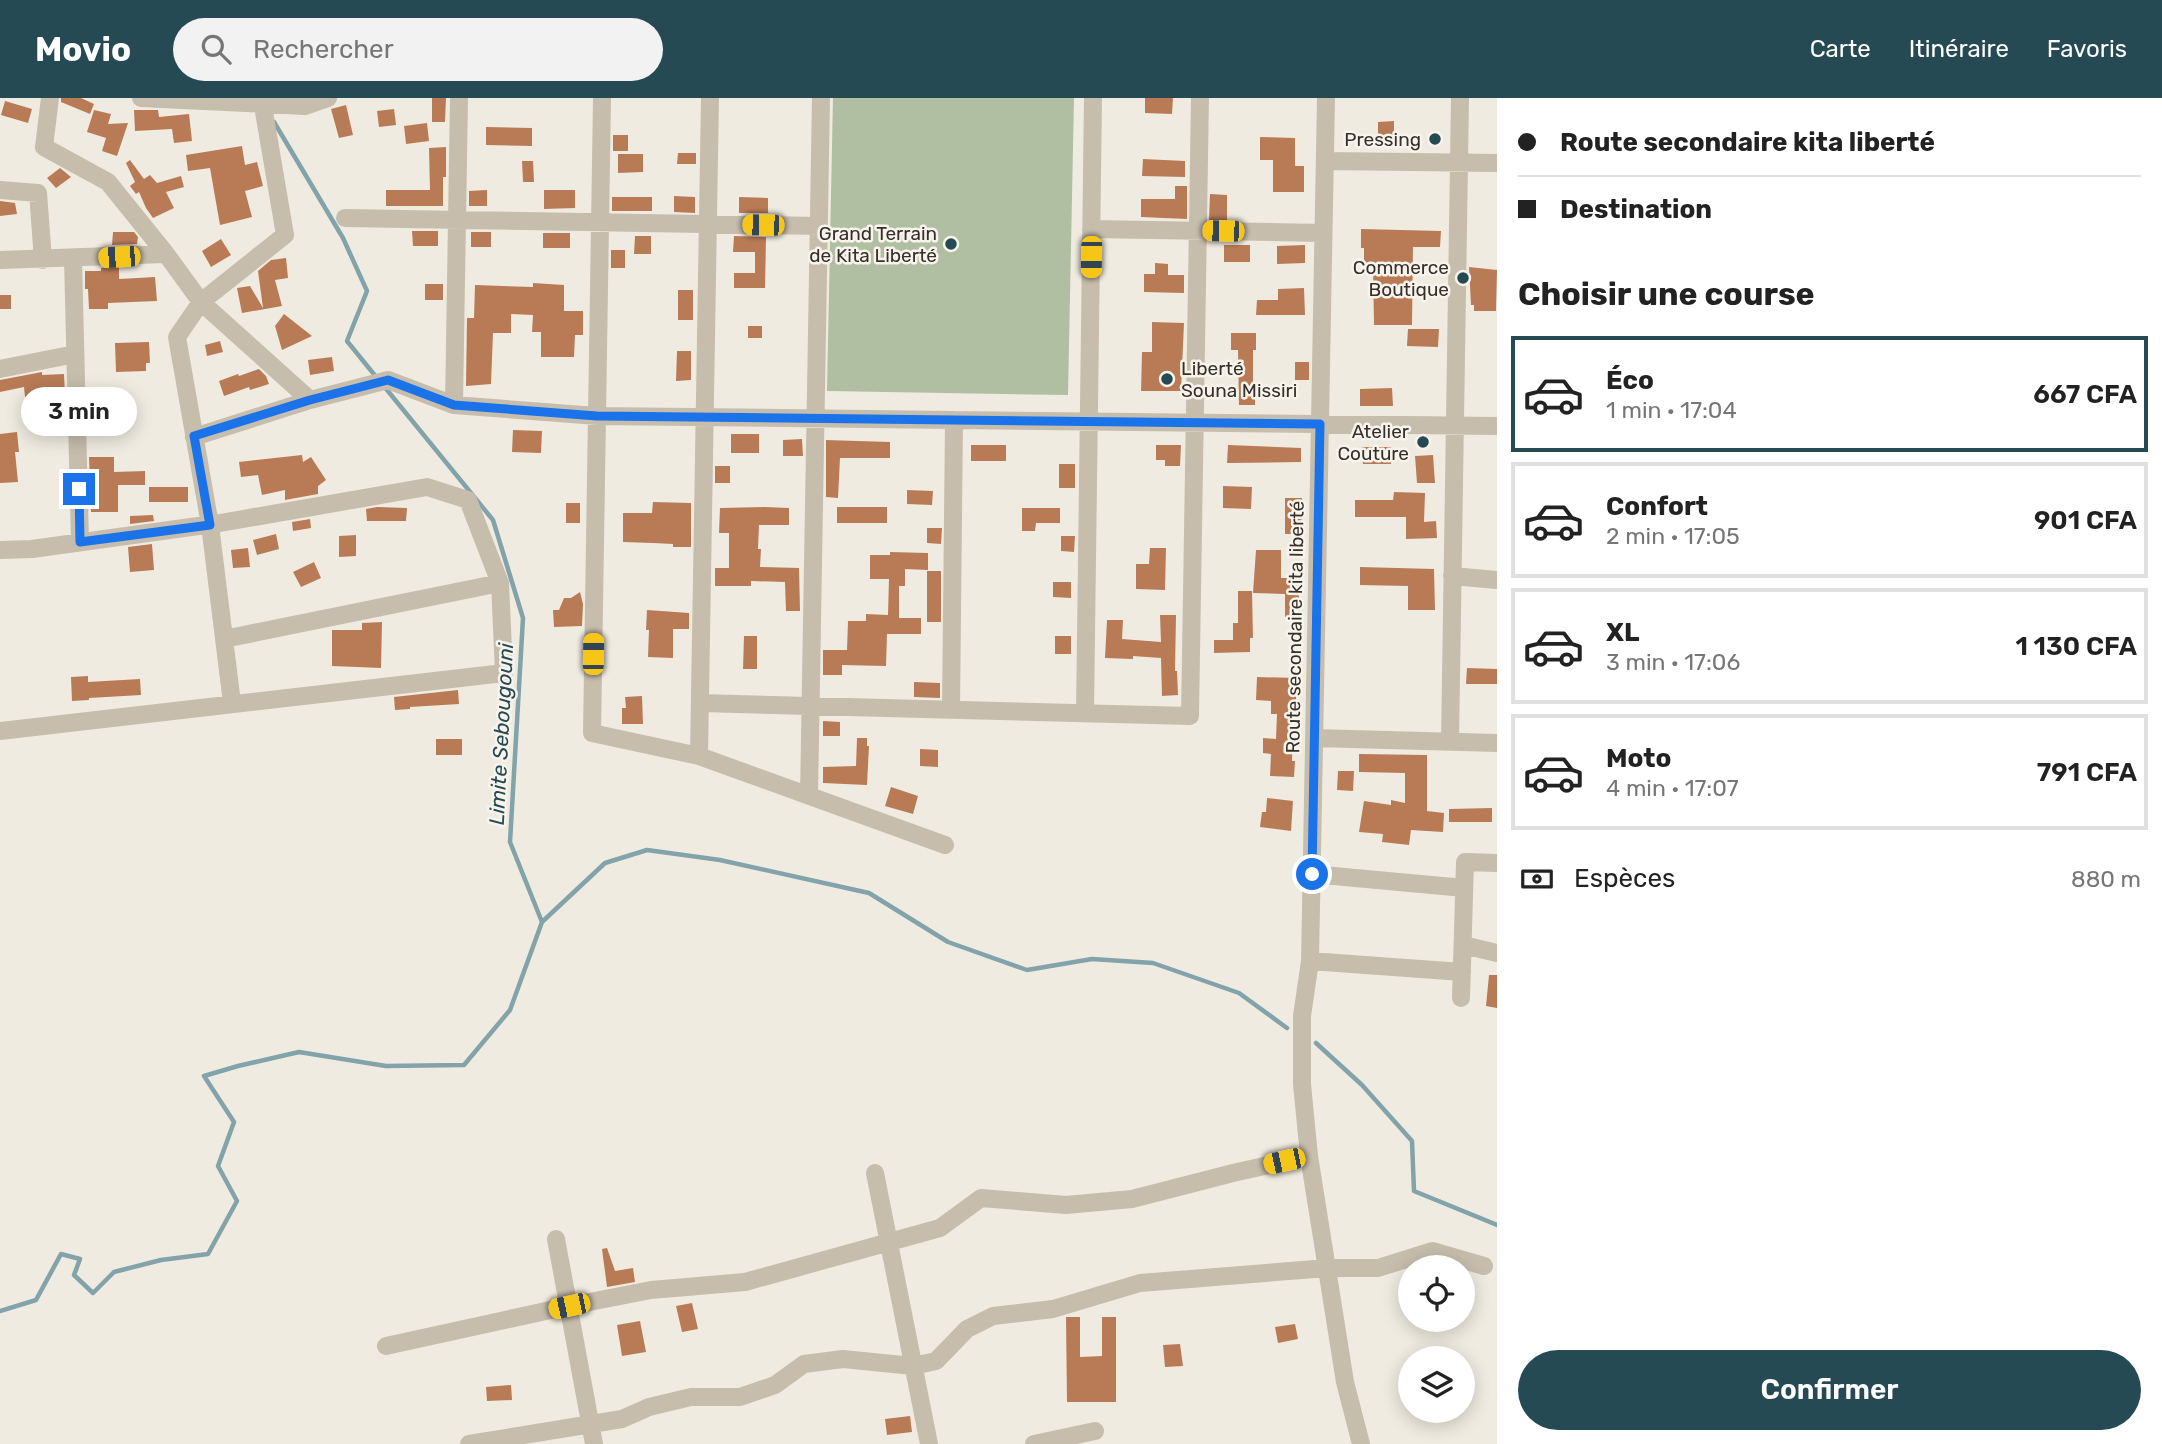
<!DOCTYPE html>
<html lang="fr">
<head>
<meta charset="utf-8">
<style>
  body { margin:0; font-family:Rubik,sans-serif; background:#f2f2f2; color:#222; height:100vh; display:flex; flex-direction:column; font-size:26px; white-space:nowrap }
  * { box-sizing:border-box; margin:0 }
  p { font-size:23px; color:#767676 }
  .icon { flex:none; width:38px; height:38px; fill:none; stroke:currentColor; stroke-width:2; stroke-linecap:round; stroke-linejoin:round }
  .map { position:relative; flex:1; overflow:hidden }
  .details { display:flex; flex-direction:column; background:#fff; width:665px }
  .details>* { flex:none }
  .hud { display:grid; align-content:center; height:154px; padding:0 21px; background:#fff }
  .tools { position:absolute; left:1398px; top:1157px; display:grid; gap:14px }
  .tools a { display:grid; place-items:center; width:77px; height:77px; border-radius:50%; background:#fff; box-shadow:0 4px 18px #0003; font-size:35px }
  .end { position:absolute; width:32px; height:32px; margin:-16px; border:9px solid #1a73e8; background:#fff; box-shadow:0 0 0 4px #fff }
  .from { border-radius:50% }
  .bubble { position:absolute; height:49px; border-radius:24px; background:#fff; box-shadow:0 4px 18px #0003; font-size:23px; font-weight:600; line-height:49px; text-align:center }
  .car { position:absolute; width:21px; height:42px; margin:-21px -10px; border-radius:9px; box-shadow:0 0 5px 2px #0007; background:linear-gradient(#f5c518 24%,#345 0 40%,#f5c518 0 76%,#345 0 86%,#f5c518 0) }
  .hud b { display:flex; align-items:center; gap:24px; height:66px; font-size:26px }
  .hud b+b { border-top:2px solid #e0e0e0 }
  .hud i { width:18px; height:18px; background:#222 }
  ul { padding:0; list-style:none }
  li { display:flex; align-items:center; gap:21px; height:116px; margin:0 14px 10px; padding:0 7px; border:4px solid #e0e0e0; border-radius:0px }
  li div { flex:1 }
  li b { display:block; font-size:26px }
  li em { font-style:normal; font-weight:600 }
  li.current { border-color:#254a54 }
  li>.icon { width:63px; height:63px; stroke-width:1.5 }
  h2 { padding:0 21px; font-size:32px; line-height:84px }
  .pay { display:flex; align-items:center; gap:18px; height:77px; padding:0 21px; font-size:26px }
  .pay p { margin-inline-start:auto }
  .button { display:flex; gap:14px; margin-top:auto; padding:14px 21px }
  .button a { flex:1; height:80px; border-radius:42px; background:#254a54; color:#fff; font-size:28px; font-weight:600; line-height:80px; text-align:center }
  header { display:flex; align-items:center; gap:42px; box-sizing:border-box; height:98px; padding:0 35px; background:#254a54; color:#fff }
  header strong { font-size:33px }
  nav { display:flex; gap:38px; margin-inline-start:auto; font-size:24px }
  .search { width:490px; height:63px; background:#f2f2f2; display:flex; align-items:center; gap:18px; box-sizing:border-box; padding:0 24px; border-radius:38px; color:#767676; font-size:26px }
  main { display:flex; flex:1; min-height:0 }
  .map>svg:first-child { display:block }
  .green { fill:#b0bea1 }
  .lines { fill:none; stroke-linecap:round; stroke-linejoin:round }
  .stream { stroke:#82a3aa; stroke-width:4.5 }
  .building { fill:#b97b56 }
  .minor { stroke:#c7bdad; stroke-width:18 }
  .route { stroke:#1a73e8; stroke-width:9 }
  .poi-dot { fill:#254a54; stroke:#f8f4ec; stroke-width:2.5 }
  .labels { text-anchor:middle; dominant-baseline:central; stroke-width:5; stroke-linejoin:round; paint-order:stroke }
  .poi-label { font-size:19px; fill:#36302b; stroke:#f8f4ec; text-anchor:end }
  .street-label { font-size:19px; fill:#36302b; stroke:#f8f4ec }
  .water-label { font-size:21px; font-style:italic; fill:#254a54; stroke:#f8f4ec }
</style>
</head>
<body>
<header>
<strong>Movio</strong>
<div class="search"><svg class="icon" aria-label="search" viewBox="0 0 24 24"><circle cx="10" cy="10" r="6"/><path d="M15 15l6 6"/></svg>Rechercher</div>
<nav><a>Carte</a><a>Itinéraire</a><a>Favoris</a></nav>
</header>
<main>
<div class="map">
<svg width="1497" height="1346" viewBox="0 0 1497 1346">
  <rect width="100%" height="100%" fill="#f0ebe0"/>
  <!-- green -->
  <path class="green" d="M833,0h241l-6,297 -241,-4z"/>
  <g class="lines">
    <!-- stream -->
    <path class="stream" d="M274,24l69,116 24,53 -20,50 30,37
      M542,824l63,-59 42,-13 73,10 149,33 79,49 79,28 65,-11 61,4 86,30 48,35
      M1316,945l46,42 50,56 2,50 83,34
      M0,1213l36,-11 25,-46 19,5 -6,16 19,18 21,-21 47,-12 47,-6 29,-53 -19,-35 16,-44 -30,-46 34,-10 61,-14 87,14 78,-1 46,-55 32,-88 -32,-80 13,-224 -30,-98 -110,-135"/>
  </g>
  <!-- building -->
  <path class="building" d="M61,0h20l13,6 -4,10 -29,-12z
    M432,0h14l-1,24h-13z
    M1145,0h28l-1,16 -27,-1z
    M5,3l27,8 -4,14 -27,-8z
    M346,7l7,30 -14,3 -8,-29z
    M394,11l2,16 -17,2 -2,-16z
    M94,12l17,4 -3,10 20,-1 -11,33 -15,-5 4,-13 -19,-6z
    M134,12h24l1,7 30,-3 3,27 -18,2 -2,-14 -37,2z
    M1394,23v26h-16v-25z
    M427,25l2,18 -23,3 -2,-18z
    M486,29l46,1v18l-46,-1z
    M613,37h15v16h-15z
    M1260,39l35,1v28h9v26h-31v-32h-13z
    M242,48l3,19 12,-3 6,24 -18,5 7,26 -32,8 -10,-57 -22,3 -2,-16z
    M446,49v30h-3v29h-57v-16h44l-1,-42z
    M678,55h18v11h-19z
    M618,56h25v18l-25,1z
    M1143,61l42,2v16l-43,-1z
    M130,62l14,19 6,-4 7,8 24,-7 3,11 -18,5 8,16 -21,10 -7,-10 -7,-16 -3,2 -6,-8 5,-4 -9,-19z
    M522,63h11l1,21h-11z
    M60,70l11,9 -15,11 -9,-10z
    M1175,88h12v33l-46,-2v-18h34z
    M487,92v16h-18v-15z
    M544,92h31v18l-31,1z
    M1210,96l17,1v25h-18z
    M674,98l21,1v16l-21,-1z
    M612,99h40v14h-40z
    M739,99l29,1v15h-29z
    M0,103l15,2 2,11 -17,2z
    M1361,131l80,2 -1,16h-27l-1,78h-38l-1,-58h-9v-19h-3z
    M412,133h26v15h-25z
    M113,134h21l4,5 -1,7 -25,1z
    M471,134h20v15h-20z
    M543,135h27v15h-27z
    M635,138h16v18h-17z
    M734,138l32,1 -1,51h-31v-15h21v-21h-22z
    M221,141l10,16 -20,12 -9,-16z
    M1224,147h26v17h-26z
    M1305,147v18l-28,1v-18z
    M611,152h14v18h-14z
    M286,160l2,20 -13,2 7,26 -40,7 -5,-25 13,-2 13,22 -5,-37 13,-11z
    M1155,165l13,1v11h16v18l-40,-1v-18h11z
    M119,169v12l36,-2 2,24 -49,2v6h-19l-1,-20h-3v-18h16v-3z
    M1469,169l28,3 -1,41h-22v-6h-3z
    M533,185l31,2v26h19v24h-8l-1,22h-33v-25h-9l1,-17 -22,-1v19h-18l-2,51 -25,2 1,-68h7l1,-33 58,2z
    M425,186h18v16h-18z
    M1304,190l1,27h-49l1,-15h21v-11z
    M678,192h15v30h-15z
    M0,197h11v14h-11z
    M284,216l28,22 -30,14 -7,-24z
    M1152,224l32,1 -3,68h-40l1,-39h10z
    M748,228h14v12h-14z
    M1408,231h31l-1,18 -31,-1z
    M1231,235h25v17h-3v40h2v15h-16l-1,-55h-7z
    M220,243l3,11 -16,4 -2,-11z
    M149,244l1,21h-4v8l-30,1 -1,-29z
    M677,253h14v29l-15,1z
    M332,259l2,14 -24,4 -2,-15z
    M1295,264h14v18h-14z
    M259,271l7,7 3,8 -19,6 -1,-3 -25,9 -5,-15 19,-7 1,2z
    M42,274v3l22,-1 1,21 -40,2 -1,-10 -24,5v-12z
    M1392,290l1,18h-33v-17z
    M513,332l29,1 -1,22 -29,-1z
    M17,334l2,20h-4l3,30 -18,1v-49z
    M731,336h28v19h-28z
    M802,341l1,17h-20v-16z
    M826,342l64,2v16h-50l-2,40 -12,-1z
    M971,347h35v16h-35z
    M1156,347h25l-1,21h-15v-6h-9z
    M1228,347l73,3v14l-74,1z
    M1362,349h29v17h-28z
    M302,357l1,7 8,-5 15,23 -8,6v8l-33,6v-10l-23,5 -4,-20 -17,2 -2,-15z
    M1433,357l2,28h-18l-2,-27z
    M89,359h25v15l31,-1v14h-27v27h-27z
    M1059,366h16v24h-16z
    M715,368h15v17h-15z
    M1223,388l29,1 -1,22 -28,-1z
    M149,389h39v15h-39z
    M907,392l26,1 -1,14 -25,-1z
    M1394,394l31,1 -1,29 12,-1 1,17 -31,1v-22h-51v-17h38z
    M1285,400h17l-1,36h-16z
    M653,404l38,1v44h-18v-3l-20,-1 -30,-1v-29h29z
    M566,405h14v20h-14z
    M377,409l30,1 -1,13h-39l-1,-12z
    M765,409l24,1v17h-30l-1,24h3l-1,18 39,1 1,43h-14l-1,-29 -34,-1v5h-36v-18h14v-35h-10l1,-25z
    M837,409h50v16h-50z
    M1022,410h38v15h-24l-1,8h-13z
    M153,417l1,6 -24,3v-8z
    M310,421l1,9 -18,3 -1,-9z
    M927,430h15l-1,16 -14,-1z
    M276,436l3,15 -22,6 -4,-15z
    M356,437v21l-17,1v-21z
    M1061,438h14l-1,16 -13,-1z
    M152,446l2,26 -24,2 -2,-25z
    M248,450l2,19 -17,1 -2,-18z
    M1150,450h16l-1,42 -29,-1v-25h13z
    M1256,452h25v28h17l2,39h-15v-23l-32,-1z
    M890,454l38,1v17l-23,-1v17h-6v32h22v16h-34l-1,32 -44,-1v10h-19v-25h24l1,-29h18v-7l22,1 1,-36h-19v-24h20z
    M314,464l7,16 -20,9 -8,-15z
    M1360,469l74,2 1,41h-27v-24l-48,-1z
    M927,473h14v51h-14z
    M1053,484h18v16l-18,-1z
    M1238,493h14l1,47h-3v14l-36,1v-13h19v-17h5z
    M580,494l3,12 -1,22 -28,1 -1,-17h6l5,-12h7z
    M647,512l42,3v16h-16v29l-25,-1 1,-27h-3z
    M1160,517h16l-1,56h2l1,24 -16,1 -1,-38 -28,-2v3l-28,-1 2,-38h16l-1,19 39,3z
    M382,524l-1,46 -49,-2v-36h30v-7z
    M744,538h13v33h-14z
    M1055,538h16v18h-16z
    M1467,570l30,1v15h-31z
    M88,578v6l52,-3 1,16 -52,3v2l-17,1 -1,-24z
    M1257,579l39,1v45h-3l-1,38h3l-1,16 -24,-1 1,-22 -8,-1v-15l13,1 1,-25h-6v-13l-15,-1z
    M914,584l26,1v15l-26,-1z
    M458,592l1,14 -49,3v2l-15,1 -1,-13z
    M642,598l1,28h-21v-16h4l-1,-11z
    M823,623l17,1v14h-17z
    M857,640h10v8h2l-2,39 -44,-2v-16l33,-1z
    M436,641h26v16h-26z
    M920,651l18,1v17l-18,-1z
    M1359,656l68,1v56l17,2 -1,19 -32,-2 -2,15 -27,-3 1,-8 -24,-2 5,-31 27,4v-5l14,3v-30l-46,-1z
    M1338,673h16l-1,20 -16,-1z
    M891,689l27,9 -5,18 -28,-8z
    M1267,700l26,3 -2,30 -31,-4 2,-15h4z
    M1492,710v14h-43v-13z
    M1489,877h8v33l-11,-2z
    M607,1150l8,23 18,-3 2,14 -28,5 -5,-38z
    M692,1205l6,26 -16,3 -6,-26z
    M1066,1219h14v40l22,-1v-39h14v85h-49z
    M640,1223l6,31 -24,4 -5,-31z
    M1295,1226l3,15 -20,4 -3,-16z
    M1180,1246l3,22 -18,1 -2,-22z
    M511,1287l1,15 -25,1 -1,-14z
    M910,1318l2,16 -25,3 -2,-16z"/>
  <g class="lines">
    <!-- minor -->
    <path class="minor" d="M50,0l-6,49 64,35 58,72 35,48 109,98
      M141,0l164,8 23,-8
      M602,0l-10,635 107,23 246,89
      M1326,0l-16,863 -8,55v68l7,72 36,226 16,62
      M1325,63l172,2
      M0,92l38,3 5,67
      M345,120l474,8
      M1091,131l232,4
      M73,161l7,283
      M0,162l166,-6
      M0,271l75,-15
      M454,307l5,-307
      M194,339l116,-37 78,-20 66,25 143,11 900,10
      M0,452l32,-1 188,-26 207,-36 41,13 32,83 4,90 -504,58
      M1452,478l45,4
      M224,541l276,-56
      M232,605l-22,-178 -33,-188 24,-35 84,-67 -22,-129
      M700,605l490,13 10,-618
      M951,612l3,-290
      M1085,615l8,-615
      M1314,640l183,5
      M1450,644l10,-644
      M699,658l11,-658
      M809,698l12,-698
      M1312,776l152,14
      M1463,847l34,8
      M1310,863l152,11
      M1461,900l4,-136 32,1
      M875,1075l54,271
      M556,1141l38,205
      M386,1248l183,-40 82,-16 94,-8 195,-54 41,-30 85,7 66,-6 101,-26 76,-17
      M469,1346l153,-25 27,-12 42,-10h49l35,-12 29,-21 39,-5 70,7 23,-5 31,-32 26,-13 60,-7 87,-26 187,-15h51l54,-17 52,15
      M1034,1346l61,-13"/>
  </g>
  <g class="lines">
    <!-- route -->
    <path class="route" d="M79,391l1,53 130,-17 -16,-89 116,-36 78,-20 66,25 143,11 723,8 -8,450"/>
  </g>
  <!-- markers -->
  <g class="poi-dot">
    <circle cx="1435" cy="41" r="7"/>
    <circle cx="951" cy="146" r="7"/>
    <circle cx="1463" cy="180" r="7"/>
    <circle cx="1167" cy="281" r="7"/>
    <circle cx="1423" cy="344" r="7"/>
  </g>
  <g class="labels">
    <!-- poi labels -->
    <g class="poi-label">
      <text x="1421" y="41">Pressing</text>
      <text x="937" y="135">Grand Terrain<tspan x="937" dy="22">de Kita Liberté</tspan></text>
      <text x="1449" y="169">Commerce<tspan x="1449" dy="22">Boutique</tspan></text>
      <text x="1181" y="270" text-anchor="start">Liberté<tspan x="1181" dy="22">Souna Missiri</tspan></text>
      <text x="1409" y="333">Atelier<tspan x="1409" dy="22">Couture</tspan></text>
    </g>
    <!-- street labels -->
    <g class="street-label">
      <text transform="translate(1295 529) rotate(-89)">Route secondaire kita liberté</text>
    </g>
    <!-- water labels -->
    <g class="water-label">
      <text transform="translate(501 636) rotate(-87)">Limite Sebougouni</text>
    </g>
  </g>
</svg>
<div class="tools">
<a><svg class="icon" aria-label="locate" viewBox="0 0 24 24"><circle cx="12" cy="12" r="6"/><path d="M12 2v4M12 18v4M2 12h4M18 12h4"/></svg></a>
<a><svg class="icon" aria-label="layers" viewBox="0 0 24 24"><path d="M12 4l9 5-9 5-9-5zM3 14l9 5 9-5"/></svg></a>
</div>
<i class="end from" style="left:1312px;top:776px"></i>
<i class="end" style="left:79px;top:391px"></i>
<div class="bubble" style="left:21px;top:289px;width:116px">3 min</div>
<i class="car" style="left:763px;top:127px;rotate:271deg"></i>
<i class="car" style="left:1223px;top:133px;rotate:271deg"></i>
<i class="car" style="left:119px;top:159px;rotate:267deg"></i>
<i class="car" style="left:1091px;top:159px;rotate:181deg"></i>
<i class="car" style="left:593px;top:556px;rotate:1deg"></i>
<i class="car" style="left:1284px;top:1063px;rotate:258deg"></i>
<i class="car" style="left:569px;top:1208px;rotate:258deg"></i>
</div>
<section class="details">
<div class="hud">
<b><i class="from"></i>Route secondaire kita liberté</b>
<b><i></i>Destination</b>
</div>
<h2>Choisir une course</h2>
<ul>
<li class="current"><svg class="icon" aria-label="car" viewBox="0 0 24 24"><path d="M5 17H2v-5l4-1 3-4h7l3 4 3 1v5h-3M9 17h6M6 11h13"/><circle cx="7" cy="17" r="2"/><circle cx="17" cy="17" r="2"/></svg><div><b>Éco</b><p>1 min · 17:04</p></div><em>667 CFA</em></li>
<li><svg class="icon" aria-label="car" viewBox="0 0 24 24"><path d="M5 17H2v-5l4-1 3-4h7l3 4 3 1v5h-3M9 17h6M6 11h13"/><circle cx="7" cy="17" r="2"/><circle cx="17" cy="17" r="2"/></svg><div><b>Confort</b><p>2 min · 17:05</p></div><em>901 CFA</em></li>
<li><svg class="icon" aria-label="car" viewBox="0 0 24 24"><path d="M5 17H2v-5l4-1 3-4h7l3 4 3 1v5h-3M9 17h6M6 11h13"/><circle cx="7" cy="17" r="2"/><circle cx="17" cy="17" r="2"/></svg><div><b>XL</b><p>3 min · 17:06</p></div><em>1 130 CFA</em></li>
<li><svg class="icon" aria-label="car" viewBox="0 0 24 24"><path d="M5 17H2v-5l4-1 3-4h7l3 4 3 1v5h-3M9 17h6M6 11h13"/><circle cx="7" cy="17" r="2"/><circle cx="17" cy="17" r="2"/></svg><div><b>Moto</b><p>4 min · 17:07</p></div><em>791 CFA</em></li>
</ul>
<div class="pay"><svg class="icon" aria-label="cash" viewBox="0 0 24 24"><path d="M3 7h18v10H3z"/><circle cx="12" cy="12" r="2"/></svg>Espèces<p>880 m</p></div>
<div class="button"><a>Confirmer</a></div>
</section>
</main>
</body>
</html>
